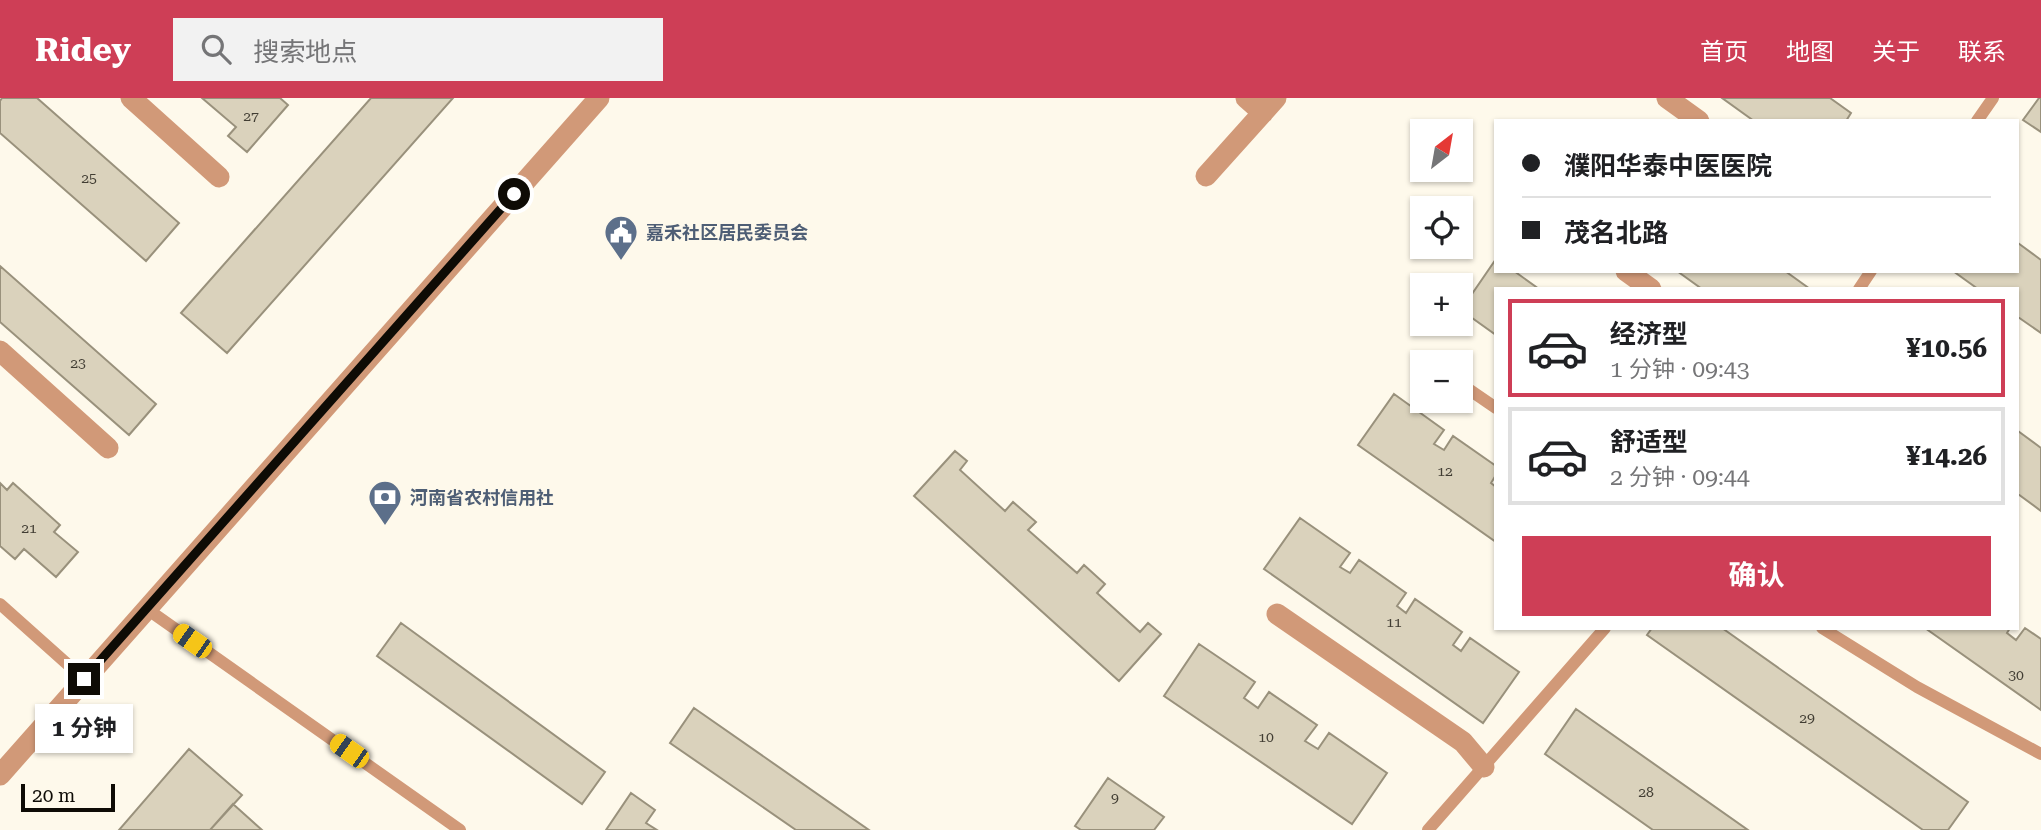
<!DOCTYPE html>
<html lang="zh">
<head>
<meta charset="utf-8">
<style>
  body { margin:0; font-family:"Roboto Serif","Noto Sans SC",serif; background:#f2f2f2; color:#202124; height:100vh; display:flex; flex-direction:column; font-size:26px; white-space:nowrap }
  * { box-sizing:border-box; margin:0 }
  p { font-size:23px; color:#757577 }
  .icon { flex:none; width:38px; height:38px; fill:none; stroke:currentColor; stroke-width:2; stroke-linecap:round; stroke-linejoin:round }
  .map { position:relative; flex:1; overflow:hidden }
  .side { position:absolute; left:1494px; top:189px; width:525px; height:343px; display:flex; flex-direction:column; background:#fff; border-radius:0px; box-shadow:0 2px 5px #0004 }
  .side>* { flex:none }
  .hud { position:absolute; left:1494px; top:21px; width:525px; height:154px; border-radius:0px; box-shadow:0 2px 5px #0004; display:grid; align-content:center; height:154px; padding:0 28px; background:#fff }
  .needle { width:46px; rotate:31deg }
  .fabs { position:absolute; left:1410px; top:21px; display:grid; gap:14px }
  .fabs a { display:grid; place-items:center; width:63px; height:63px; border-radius:0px; background:#fff; box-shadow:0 2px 5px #0004; font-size:35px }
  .scale { position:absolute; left:21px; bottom:18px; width:94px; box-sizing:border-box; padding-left:7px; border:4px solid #0e0b05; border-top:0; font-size:19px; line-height:24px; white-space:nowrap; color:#0e0b05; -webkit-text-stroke:5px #fef9eb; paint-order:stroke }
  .end { position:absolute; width:32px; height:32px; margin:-16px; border:9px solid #0e0b05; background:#fff; box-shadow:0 0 0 4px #fff }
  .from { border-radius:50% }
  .bubble { position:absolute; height:49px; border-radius:0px; background:#fff; box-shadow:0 2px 5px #0004; font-size:23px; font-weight:700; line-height:49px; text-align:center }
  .car { position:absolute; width:21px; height:42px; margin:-21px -10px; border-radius:9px; box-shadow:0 0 5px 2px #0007; background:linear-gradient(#f5c518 24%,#345 0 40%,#f5c518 0 76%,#345 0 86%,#f5c518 0) }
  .hud b { display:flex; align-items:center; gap:24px; height:66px; font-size:26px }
  .hud b+b { border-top:2px solid #e0e0e0 }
  .hud i { width:18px; height:18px; background:#202124 }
  ul { padding:12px 0 0; list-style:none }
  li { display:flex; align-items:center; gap:21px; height:98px; margin:0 14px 10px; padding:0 14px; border:4px solid #e0e0e0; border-radius:0px }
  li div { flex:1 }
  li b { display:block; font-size:26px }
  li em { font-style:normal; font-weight:700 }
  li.active { border-color:#ce3e56 }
  li>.icon { width:63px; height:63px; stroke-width:1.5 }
  .action { display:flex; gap:14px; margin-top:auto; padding:14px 28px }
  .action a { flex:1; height:80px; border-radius:0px; background:#ce3e56; color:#fff; font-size:28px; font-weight:700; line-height:80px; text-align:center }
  header { display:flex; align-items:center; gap:42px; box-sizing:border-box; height:98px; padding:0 35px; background:#ce3e56; color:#fff }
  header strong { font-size:33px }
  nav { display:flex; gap:38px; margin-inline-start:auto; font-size:24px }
  .search { width:490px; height:63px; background:#f2f2f2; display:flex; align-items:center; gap:18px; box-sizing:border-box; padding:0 24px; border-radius:0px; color:#757577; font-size:26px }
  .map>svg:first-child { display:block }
  .building { fill:#dad2bc; stroke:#99917c; stroke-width:2 }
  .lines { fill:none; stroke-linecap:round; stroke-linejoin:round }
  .service { stroke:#d19978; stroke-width:12 }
  .minor { stroke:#d19978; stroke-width:21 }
  .tertiary { stroke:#d19978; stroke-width:21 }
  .route { stroke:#0e0b05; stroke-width:9 }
  .labels { text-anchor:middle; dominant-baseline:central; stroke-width:5; stroke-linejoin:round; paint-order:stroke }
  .number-label { font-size:14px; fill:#413d33 }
  .service-label { font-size:18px; font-weight:bold; fill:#4e5e75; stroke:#fef9eb; text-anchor:start }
</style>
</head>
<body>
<header>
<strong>Ridey</strong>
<div class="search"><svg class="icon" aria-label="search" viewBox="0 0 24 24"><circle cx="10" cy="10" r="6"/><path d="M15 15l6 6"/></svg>搜索地点</div>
<nav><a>首页</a><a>地图</a><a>关于</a><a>联系</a></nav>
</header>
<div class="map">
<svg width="2041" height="732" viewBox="0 0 2041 732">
  <rect width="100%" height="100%" fill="#fef9eb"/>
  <!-- building -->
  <path class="building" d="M2,0h35l142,125 -33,38 -146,-128v-32z
    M202,0h78l8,7 -41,47 -19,-16 8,-9z
    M371,0h82l-226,255 -46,-40z
    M1722,0h108l21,15 -5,8h-92z
    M2039,0h2v34l-18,-12z
    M2018,145l23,17v73l-23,-16v-28h-40l-25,-18h65z
    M1496,161v12h18l25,18h-43v46l-35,-25z
    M0,168l156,138 -27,31 -129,-113z
    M1677,173h108l25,18h-108z
    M1394,296l50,36 -10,14 10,6 9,-14 43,30v9l-5,8 5,4v55l-138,-97z
    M2018,333l23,17v63l-23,-17z
    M955,353l12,10 -7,9 45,41 8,-9 23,20 -8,8 49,43 7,-8 21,19 -8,9 43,39 8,-9 13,11 -42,47 -205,-185z
    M0,385l7,7 6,-7 47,42 -6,7 24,20 -22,25 -32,-28 -9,10 -15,-13z
    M1300,420l50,35 -10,14 10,6 9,-13 47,33 -9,13 9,7 9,-14 47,33 -9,13 8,6 9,-13 49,34 -36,51 -219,-154z
    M401,525l204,149 -23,32 -205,-148z
    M1652,530h70l246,174 -20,28h-25l-276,-195z
    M1925,530h85l-3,5 9,7 9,-12 16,11v71z
    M1199,546l56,38 -11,16 14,10 11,-16 48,33 -12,16 13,8 11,-16 58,40 -35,51 -188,-128z
    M694,610l175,122h-73l-126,-87z
    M1576,611l172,121h-95l-108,-76z
    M189,651l53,46 -32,35h-91z
    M1108,680l56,39 -10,13h-73l-6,-4z
    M631,695l24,17 -9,13 11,7h-51z
    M233,706l29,26h-52z"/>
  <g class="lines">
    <!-- service -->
    <path class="service" d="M1977,23l16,-23
      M1859,191l12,-18
      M1461,286l35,24
      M0,506l84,75
      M147,511l313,221
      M1822,530l95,59 124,67
      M1428,732l177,-202"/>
    <!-- minor -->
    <path class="minor" d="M131,0l88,79
      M1246,0l17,15
      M1667,0l32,23
      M1206,78l70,-78
      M1626,173l25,18
      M0,253l108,97
      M1277,516l186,128 21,25"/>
    <!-- tertiary -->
    <path class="tertiary" d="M0,677l599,-677"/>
  </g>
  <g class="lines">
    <!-- route -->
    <path class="route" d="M84,581l430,-485"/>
  </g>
  <!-- icons -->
  <defs>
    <symbol id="civic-pin" viewBox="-11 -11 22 30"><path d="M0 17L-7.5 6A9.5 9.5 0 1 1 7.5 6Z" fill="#5c6f8a" stroke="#fef9eb"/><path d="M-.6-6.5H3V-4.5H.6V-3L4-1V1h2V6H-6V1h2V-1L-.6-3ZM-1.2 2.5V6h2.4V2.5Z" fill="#fff"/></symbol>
    <symbol id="bank-pin" viewBox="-11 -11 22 30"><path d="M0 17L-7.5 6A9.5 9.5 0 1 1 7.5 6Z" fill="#5c6f8a" stroke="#fef9eb"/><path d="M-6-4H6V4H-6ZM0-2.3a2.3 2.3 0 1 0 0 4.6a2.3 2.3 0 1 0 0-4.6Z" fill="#fff"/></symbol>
  </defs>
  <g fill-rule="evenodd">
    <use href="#civic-pin" x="602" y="115" width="38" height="52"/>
    <use href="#bank-pin" x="366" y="380" width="38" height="52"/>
  </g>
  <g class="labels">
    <!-- number labels -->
    <g class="number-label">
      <text x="251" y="18">27</text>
      <text x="89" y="80">25</text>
      <text x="78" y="265">23</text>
      <text x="1445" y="373">12</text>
      <text x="29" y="430">21</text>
      <text x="1394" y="524">11</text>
      <text x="2016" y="577">30</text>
      <text x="1807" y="620">29</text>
      <text x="1266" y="639">10</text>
      <text x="1646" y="694">28</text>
      <text x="1115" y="700">9</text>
    </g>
    <!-- service labels -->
    <g class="service-label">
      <text x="646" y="134">嘉禾社区居民委员会</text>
      <text x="410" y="399">河南省农村信用社</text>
    </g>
  </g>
</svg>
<div class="fabs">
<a><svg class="needle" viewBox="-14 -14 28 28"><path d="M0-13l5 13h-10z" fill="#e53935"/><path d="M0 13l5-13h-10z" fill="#757577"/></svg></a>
<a><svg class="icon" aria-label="locate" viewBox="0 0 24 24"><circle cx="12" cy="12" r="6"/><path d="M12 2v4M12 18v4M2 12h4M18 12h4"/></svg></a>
<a>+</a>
<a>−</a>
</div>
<div class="scale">20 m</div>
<i class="end from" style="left:514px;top:96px"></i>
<i class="end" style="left:84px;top:581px"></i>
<div class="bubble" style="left:35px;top:606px;width:98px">1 分钟</div>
<i class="car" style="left:192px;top:543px;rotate:305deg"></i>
<i class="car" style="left:349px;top:653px;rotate:305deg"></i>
<div class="hud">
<b><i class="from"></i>濮阳华泰中医医院</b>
<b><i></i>茂名北路</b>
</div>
<section class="side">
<ul>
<li class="active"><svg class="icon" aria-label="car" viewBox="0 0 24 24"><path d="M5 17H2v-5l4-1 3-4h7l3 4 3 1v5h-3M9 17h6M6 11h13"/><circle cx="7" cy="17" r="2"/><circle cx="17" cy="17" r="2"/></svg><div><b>经济型</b><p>1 分钟 · 09:43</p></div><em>¥10.56</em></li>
<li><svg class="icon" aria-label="car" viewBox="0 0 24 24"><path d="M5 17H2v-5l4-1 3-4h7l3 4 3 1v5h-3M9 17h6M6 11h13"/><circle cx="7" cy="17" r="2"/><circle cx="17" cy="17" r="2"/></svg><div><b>舒适型</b><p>2 分钟 · 09:44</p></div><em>¥14.26</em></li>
</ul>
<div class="action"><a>确认</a></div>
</section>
</div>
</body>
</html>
